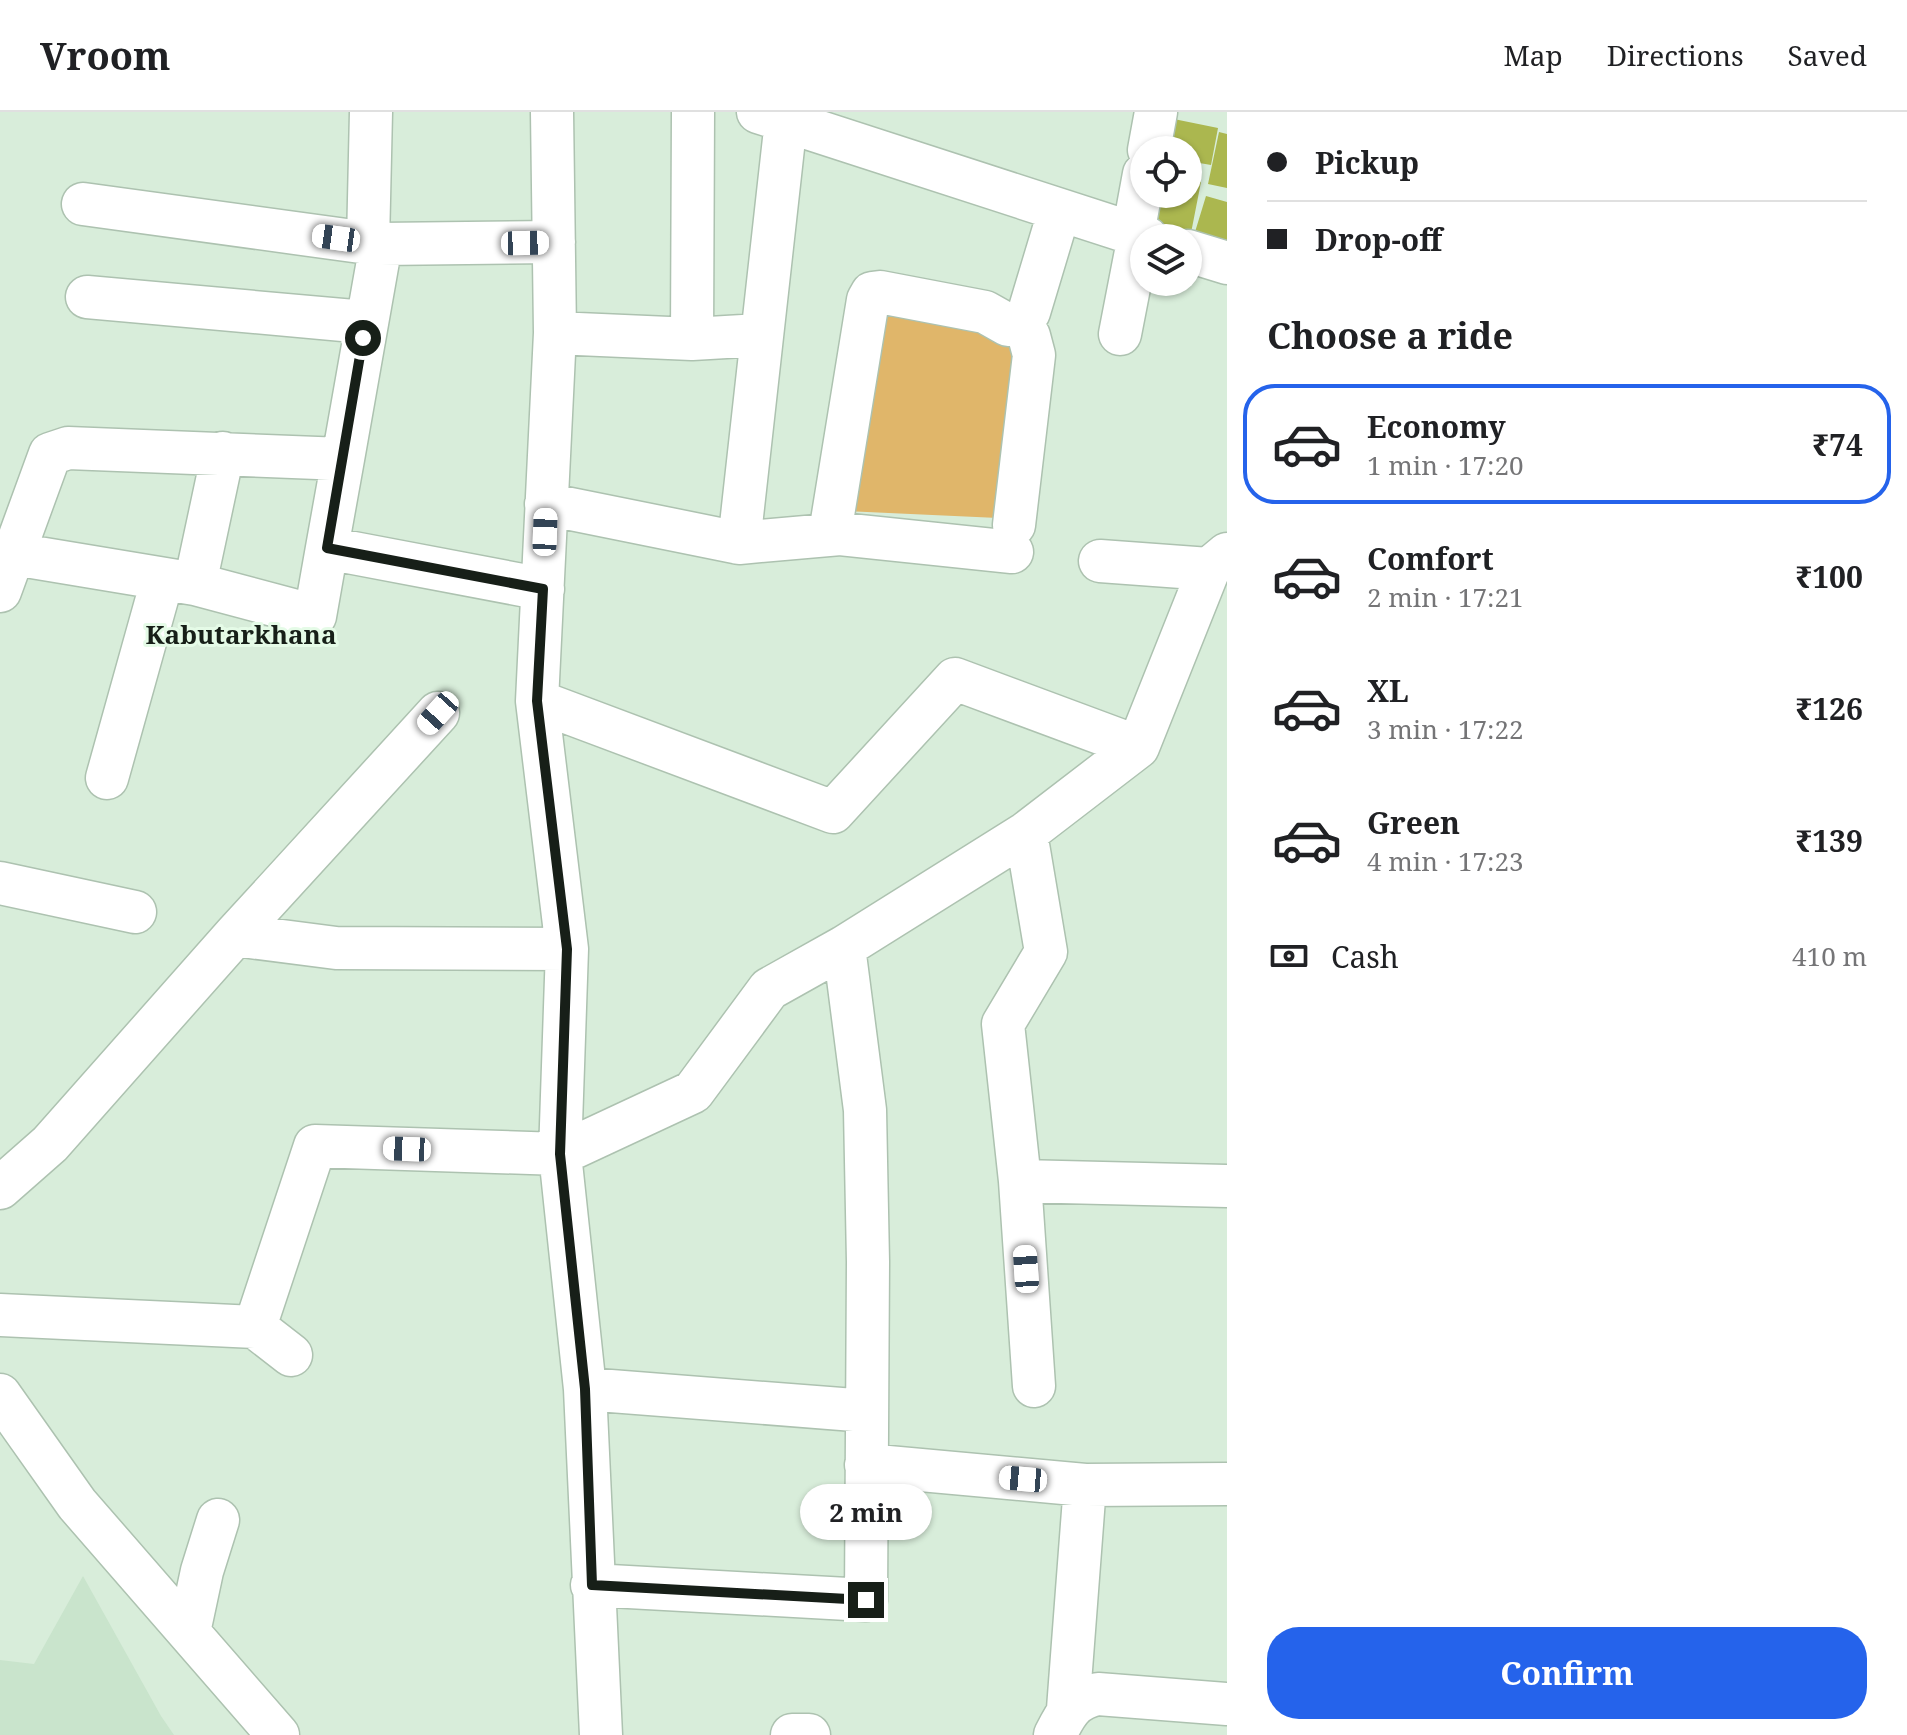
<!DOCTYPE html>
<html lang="en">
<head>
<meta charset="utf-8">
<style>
  body { margin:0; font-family:"Noto Serif",serif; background:#f2f2f2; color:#202124; height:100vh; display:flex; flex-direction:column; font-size:30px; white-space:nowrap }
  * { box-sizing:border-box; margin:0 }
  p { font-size:26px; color:#757577 }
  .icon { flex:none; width:44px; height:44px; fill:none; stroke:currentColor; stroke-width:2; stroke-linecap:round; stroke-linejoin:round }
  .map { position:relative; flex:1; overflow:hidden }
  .drawer { display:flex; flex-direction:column; background:#fff; width:680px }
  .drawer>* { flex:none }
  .hud { display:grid; align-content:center; height:176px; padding:0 40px; background:#fff }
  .fabs { position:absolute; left:1130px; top:24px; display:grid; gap:16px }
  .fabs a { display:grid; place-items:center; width:72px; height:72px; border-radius:50%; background:#fff; box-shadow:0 2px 6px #0004; font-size:40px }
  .end { position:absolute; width:36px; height:36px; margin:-18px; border:10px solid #171f18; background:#fff; box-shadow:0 0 0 4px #fff }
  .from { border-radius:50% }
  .bubble { position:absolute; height:56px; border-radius:28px; background:#fff; box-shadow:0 2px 6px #0004; font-size:26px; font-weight:700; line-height:56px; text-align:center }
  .car { position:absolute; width:24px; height:48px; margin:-24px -12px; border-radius:10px; box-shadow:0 0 6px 2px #0007; background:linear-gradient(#fff 24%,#345 0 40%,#fff 0 76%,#345 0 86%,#fff 0) }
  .hud b { display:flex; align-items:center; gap:28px; height:76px; font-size:30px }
  .hud b+b { border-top:2px solid #e0e0e0 }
  .hud i { width:20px; height:20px; background:#202124 }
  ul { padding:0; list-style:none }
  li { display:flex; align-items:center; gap:24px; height:120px; margin:0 16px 12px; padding:0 24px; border:4px solid transparent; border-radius:32px }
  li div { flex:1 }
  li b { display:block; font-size:30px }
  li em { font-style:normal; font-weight:700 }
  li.on { border-color:#2563eb }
  li>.icon { width:72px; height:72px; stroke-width:1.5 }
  h2 { padding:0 40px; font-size:36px; line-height:96px }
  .pay { display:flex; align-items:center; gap:20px; height:88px; padding:0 40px; font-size:30px }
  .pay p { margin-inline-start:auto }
  .cta { display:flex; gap:16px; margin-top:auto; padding:16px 40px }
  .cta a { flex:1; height:92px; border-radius:32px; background:#2563eb; color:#fff; font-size:32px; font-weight:700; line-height:92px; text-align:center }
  header { display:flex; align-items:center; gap:48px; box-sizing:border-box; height:112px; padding:0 40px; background:#fff; border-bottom:2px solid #e0e0e0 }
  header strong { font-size:38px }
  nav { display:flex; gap:44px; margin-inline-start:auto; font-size:28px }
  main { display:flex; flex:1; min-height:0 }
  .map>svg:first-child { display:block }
  .built { fill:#c9e4cc }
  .green { fill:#e0b66a }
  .building { fill:#abb74f }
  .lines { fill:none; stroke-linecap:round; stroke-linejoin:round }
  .minor-casing { stroke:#adc2b0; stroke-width:45 }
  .minor { stroke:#fff; stroke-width:42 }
  .route { stroke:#171f18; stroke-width:10 }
  .labels { text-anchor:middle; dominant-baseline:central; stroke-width:6; stroke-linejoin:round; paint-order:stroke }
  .neighbourhood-label { font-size:26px; font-weight:bold; fill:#171f18; stroke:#e5fbe7 }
</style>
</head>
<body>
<header>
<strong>Vroom</strong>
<nav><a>Map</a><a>Directions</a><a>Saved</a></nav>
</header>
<main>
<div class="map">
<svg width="1227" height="1623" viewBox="0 0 1227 1623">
  <rect width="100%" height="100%" fill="#d8edda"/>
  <!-- built -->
  <path class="built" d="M83,1464l78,140 13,19h-174v-75l34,4z"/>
  <!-- green -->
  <path class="green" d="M869,173l151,25 -22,208 -153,-7z"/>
  <!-- building -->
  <path class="building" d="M1164,5l54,11 -7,37 -23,-4v-11h-31z
    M1219,20l8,2v54l-19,-4z
    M1188,67l13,3 -10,51 -46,-9 6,-30h37z
    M1206,84l21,6v40l-32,-10z"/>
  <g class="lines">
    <defs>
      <path id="minor" d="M552,0l3,221 -18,368 30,248 -7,205 25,235 16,346
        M693,0l-1,227 68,-4
        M758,0l389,126
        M1149,38l7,-38
        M83,92l285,39 3,-131
        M1133,122l11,-60
        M1188,139l39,12
        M87,185l278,25
        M555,221l137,6
        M1120,222l19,-98
        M343,347l38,-215 173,-2
        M546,392l193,39 101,-9 172,18
        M832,409l36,-221 4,-7 8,-1 105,20 23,13 11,-1 10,-12 30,-100
        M1014,413l20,-170 -5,-19 -9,-13
        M739,431l48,-431
        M14,442l181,30 120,32 12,-68
        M1100,449l109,8
        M195,472l28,-131
        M0,479l50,-137 18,-6 275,11 -16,89 216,41
        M537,589l296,111 122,-133 183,68
        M107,666l55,-197
        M1026,721l20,119 -43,72 17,157 14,205
        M0,771l135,29
        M235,823l101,13 231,1
        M1020,1069l207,5
        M0,1076l50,-44 185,-209 203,-222
        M0,1203l255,12 60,-181 245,8 133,-62 76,-103 75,-42 182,-114 112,-86 71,-178 18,-15
        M255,1215l36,28
        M585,1277l282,22
        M0,1283l77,109 201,231
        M866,1353l219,20 142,-1
        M592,1473l274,15 2,-338 -3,-152 -21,-163
        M189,1520l13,-61 16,-51
        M1068,1597l17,-224
        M792,1623h17
        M1055,1623c11,-22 18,-36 43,-41l129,10"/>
    </defs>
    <!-- minor casing -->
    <use href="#minor" class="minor-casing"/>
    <!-- minor -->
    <use href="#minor" class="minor"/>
  </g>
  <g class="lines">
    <!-- route -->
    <path class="route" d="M363,226l-36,210 216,41 -6,112 30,248 -7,205 25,235 7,196 274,15"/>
  </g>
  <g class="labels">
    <!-- neighbourhood labels -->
    <g class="neighbourhood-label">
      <text x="241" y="522">Kabutarkhana</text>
    </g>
  </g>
</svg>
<div class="fabs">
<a><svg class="icon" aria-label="locate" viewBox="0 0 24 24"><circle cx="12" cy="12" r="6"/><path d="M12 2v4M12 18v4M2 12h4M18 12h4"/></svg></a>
<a><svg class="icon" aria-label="layers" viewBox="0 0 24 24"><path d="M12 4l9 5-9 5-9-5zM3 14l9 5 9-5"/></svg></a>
</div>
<i class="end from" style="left:363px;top:226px"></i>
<i class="end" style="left:866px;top:1488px"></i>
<div class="bubble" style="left:800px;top:1372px;width:132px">2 min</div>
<i class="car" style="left:336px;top:126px;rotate:278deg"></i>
<i class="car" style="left:525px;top:131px;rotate:89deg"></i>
<i class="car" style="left:545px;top:420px;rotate:2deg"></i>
<i class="car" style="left:438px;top:601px;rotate:222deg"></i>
<i class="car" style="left:407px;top:1037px;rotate:272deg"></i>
<i class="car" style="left:1026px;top:1157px;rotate:356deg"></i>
<i class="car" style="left:1023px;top:1367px;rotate:275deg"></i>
</div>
<section class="drawer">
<div class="hud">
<b><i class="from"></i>Pickup</b>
<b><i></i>Drop-off</b>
</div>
<h2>Choose a ride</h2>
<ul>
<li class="on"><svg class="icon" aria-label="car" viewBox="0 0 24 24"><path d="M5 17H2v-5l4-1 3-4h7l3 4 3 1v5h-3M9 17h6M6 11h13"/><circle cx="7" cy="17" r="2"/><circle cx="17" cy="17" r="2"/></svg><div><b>Economy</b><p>1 min · 17:20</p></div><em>₹74</em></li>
<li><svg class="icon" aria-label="car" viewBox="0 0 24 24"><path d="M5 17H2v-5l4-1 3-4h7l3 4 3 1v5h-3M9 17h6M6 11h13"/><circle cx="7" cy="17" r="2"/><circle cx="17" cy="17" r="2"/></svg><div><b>Comfort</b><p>2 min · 17:21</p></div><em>₹100</em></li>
<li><svg class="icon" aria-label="car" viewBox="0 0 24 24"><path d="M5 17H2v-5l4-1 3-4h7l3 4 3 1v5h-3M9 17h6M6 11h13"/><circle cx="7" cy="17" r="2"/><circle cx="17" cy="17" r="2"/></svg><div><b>XL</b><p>3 min · 17:22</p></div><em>₹126</em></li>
<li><svg class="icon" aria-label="car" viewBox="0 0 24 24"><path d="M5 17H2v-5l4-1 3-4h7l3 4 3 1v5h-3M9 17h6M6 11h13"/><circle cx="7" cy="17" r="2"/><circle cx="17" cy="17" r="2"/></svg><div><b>Green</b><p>4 min · 17:23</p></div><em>₹139</em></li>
</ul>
<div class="pay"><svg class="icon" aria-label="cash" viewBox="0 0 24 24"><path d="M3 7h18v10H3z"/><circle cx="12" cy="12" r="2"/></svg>Cash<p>410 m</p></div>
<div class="cta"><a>Confirm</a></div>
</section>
</main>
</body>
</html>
